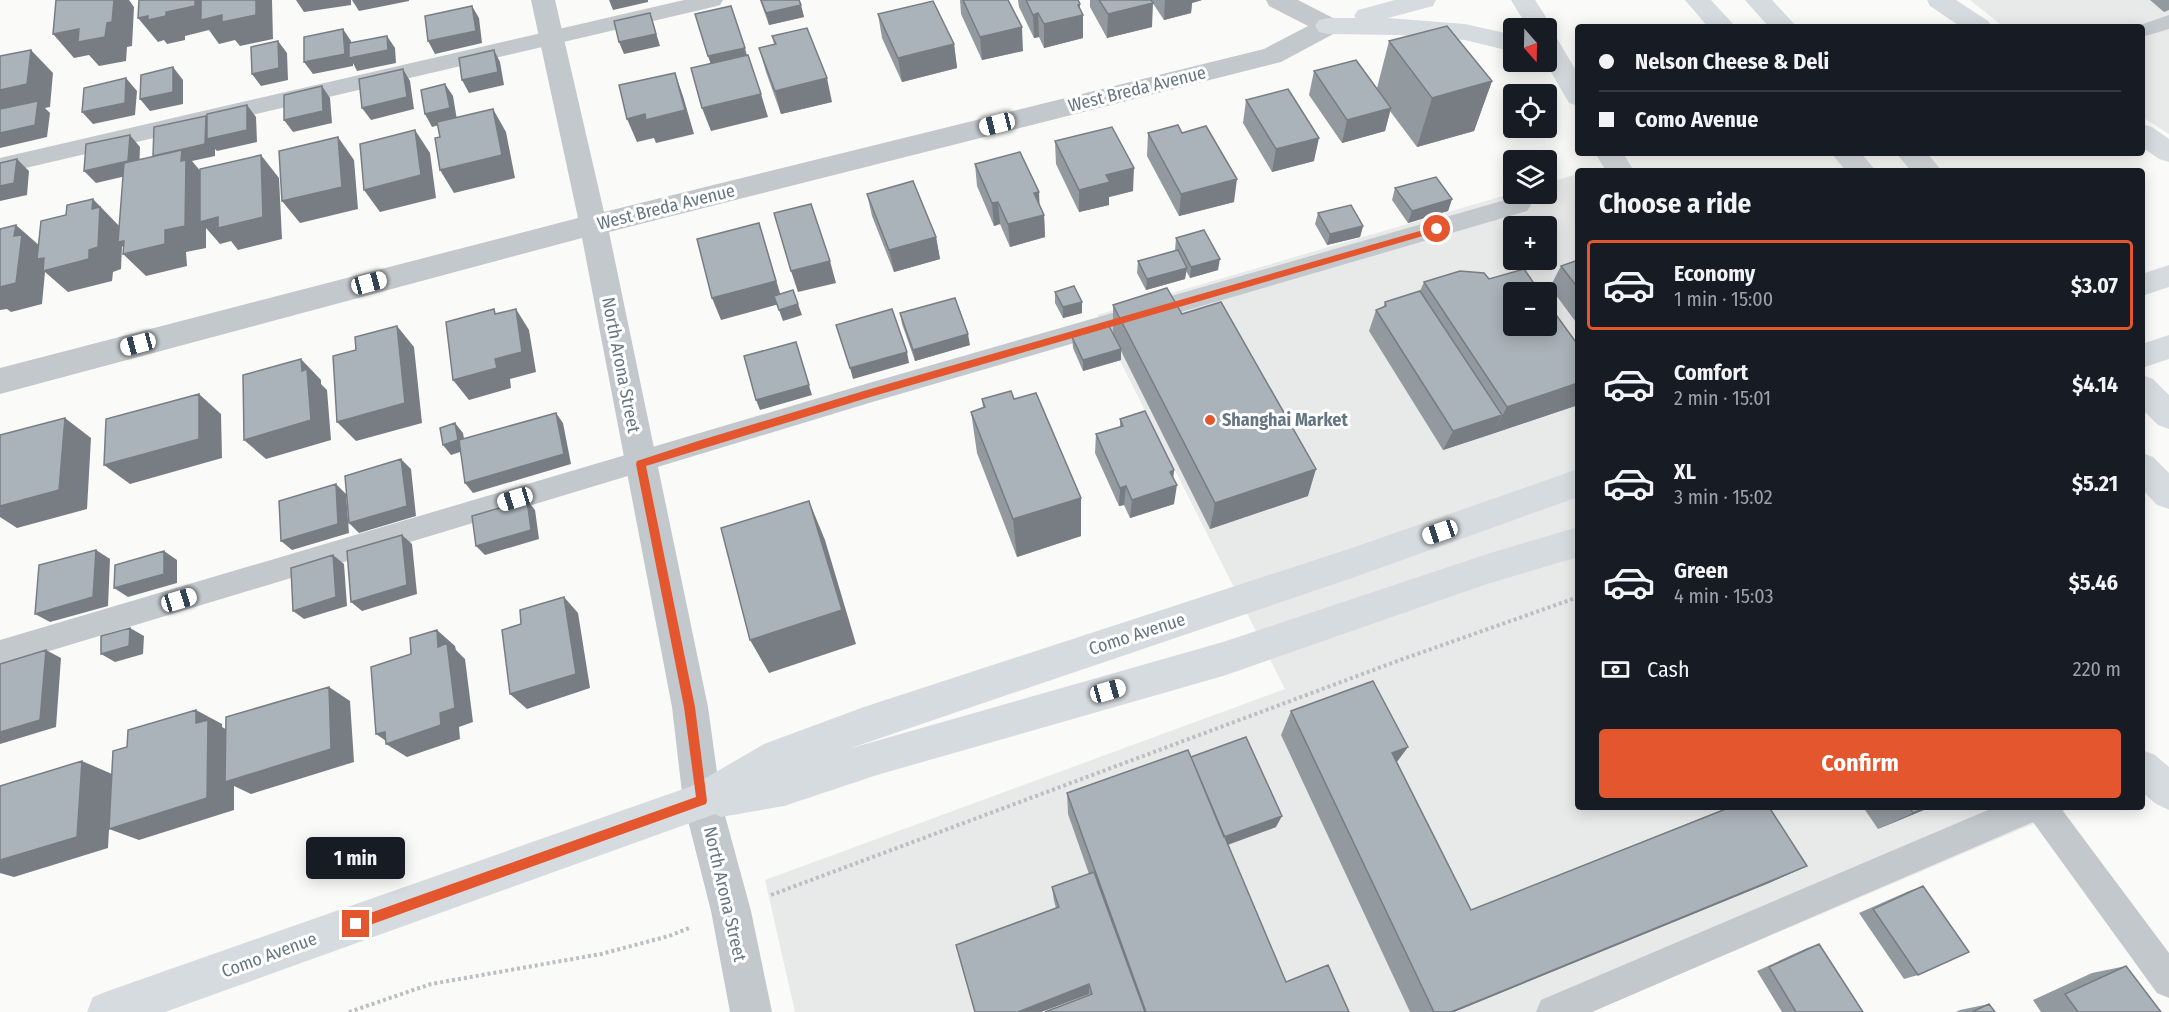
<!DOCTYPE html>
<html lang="en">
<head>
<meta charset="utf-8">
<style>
  body { margin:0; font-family:"Fira Sans Condensed",sans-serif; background:#20242c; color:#f1f3f6; height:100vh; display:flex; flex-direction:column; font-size:22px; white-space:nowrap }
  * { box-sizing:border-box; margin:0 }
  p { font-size:20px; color:#9ea1a6 }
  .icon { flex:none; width:33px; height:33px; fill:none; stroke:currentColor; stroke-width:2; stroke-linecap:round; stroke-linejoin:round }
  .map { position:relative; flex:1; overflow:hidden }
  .panel { position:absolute; left:1575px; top:168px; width:570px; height:642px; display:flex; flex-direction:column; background:#171b24; border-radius:6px; box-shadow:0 3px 15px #0003 }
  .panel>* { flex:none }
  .top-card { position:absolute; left:1575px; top:24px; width:570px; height:132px; border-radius:6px; box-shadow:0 3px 15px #0003; display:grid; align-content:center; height:132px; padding:0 24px; background:#171b24 }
  .needle { width:39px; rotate:160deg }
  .tools { position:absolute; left:1503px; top:18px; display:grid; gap:12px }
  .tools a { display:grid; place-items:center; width:54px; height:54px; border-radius:6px; background:#171b24; box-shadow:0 3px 15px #0003; font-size:30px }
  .end { position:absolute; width:27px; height:27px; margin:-14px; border:8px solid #e4572e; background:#fff; box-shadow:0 0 0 3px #fff }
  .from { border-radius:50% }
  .bubble { position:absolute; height:42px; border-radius:6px; background:#171b24; box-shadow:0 3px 15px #0003; font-size:20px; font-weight:700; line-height:42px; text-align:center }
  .car { position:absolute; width:18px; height:36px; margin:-18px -9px; border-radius:8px; box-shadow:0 0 4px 2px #0007; background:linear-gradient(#fff 24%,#345 0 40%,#fff 0 76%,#345 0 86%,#fff 0) }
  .top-card b { display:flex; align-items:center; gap:21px; height:57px; font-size:22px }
  .top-card b+b { border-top:2px solid #363941 }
  .top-card i { width:15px; height:15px; background:#f1f3f6 }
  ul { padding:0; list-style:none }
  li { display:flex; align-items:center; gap:18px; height:90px; margin:0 12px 9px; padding:0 12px; border:3px solid transparent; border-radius:6px }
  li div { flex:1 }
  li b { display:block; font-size:22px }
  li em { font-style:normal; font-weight:700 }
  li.selected { border-color:#e4572e }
  li>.icon { width:54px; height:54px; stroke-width:1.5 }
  h2 { padding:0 24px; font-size:27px; line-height:72px }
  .pay { display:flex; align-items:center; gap:15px; height:66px; padding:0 24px; font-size:22px }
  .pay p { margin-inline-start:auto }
  .button { display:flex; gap:12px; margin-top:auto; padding:12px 24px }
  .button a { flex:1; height:69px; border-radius:6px; background:#e4572e; color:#fff; font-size:24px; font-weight:700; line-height:69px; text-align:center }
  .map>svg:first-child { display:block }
  .built { fill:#e8e9e9; fill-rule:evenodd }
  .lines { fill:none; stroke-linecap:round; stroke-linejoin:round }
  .path { stroke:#bbbfc2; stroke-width:4; stroke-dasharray:3 3; stroke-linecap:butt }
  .service { fill:#c3c8cc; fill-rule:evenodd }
  .minor { fill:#c3c8cc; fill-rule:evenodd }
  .secondary { fill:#d6dbdf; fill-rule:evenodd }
  .primary { fill:#d6dbdf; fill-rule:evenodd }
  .wall { fill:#929a9f }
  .shaded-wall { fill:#777d82 }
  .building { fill:#aab3b9; stroke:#777d82; stroke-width:1.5 }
  .route { fill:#e4572e }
  .poi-dot { fill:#e4572e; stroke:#fff; stroke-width:2 }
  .labels { text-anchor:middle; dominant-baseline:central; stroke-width:6; stroke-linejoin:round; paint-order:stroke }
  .street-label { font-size:18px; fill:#657683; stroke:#fff }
  .poi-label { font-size:18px; font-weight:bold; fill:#657683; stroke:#fff; text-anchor:start }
</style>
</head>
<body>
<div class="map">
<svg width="2169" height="1012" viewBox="0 0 2169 1012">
  <rect width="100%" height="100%" fill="#fafaf8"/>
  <!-- built -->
  <path class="built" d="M1970,0h199v134l-27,-17v-90h-138z
    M1578,174v633h495l-482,205h-796l-30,-132 520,-191 -188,-374 416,-122 33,1 1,-11zM1514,226h32v34h-32zM1514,292h32v34h-32z"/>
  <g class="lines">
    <!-- path -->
    <path class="path" d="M771,895l621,-232 186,-66
      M349,1012l82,-28 170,-30 68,-18 20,-8"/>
    <!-- service -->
    <path class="service" d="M684,0h39l-3,5 -7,2 -713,167v-16z
      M2169,15v14l-27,8v-10h-8z
      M1519,196l8,3 4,6 -4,6 -658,192 -869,263v-26l869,-257z
      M1995,807h65l109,146v45l-12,-5 -124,-171 -441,190h-56l5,-12z"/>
    <!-- minor -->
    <path class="minor" d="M531,0h24l49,212 660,-163 44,-23 -39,-20 -3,-6h32l39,20 4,6 -4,6 -56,30 -672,170 99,475 13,94 30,110 21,101h-42l-19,-101 -28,-110 -11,-94 -90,-469 -582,156v-26l578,-150z"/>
    <!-- secondary -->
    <path class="secondary" d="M2169,265v22l-27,9v-22z
      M2169,335v24l-27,9v-24z
      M1578,469v28l-226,81 -504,171 375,-107 264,-88 91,-27v30l-91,27 -264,92 -346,99 -93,31 -63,11 -6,-3 -550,198h-78l6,-15 15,-6 584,-205 72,-42 100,-37 488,-159z"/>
    <!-- primary -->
    <path class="primary" d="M1395,0h41l-3,6 -45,12 77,6 49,11v17l-49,-12 -68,-5 -69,-1 -9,-2 -4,-6 4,-6 9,-2h28l-2,-2 4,-6z
      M1511,0h24l18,28 -4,5 6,2 23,39v32l-9,-3 -24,-41 1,-34h-18z
      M1685,0h26l25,27h-28z
      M1745,0h27l25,27h-28z
      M1927,0h29l32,21 4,6h-31l-31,-21z
      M2142,124l10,3 17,12v23l-10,-3 -17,-12z
      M1595,153h28l11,18h-28z
      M1831,153h30l15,18h-30z
      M1896,153h31l15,18h-31z
      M2142,375l11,4 16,16v34l-11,-4 -16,-16z
      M2142,453l11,4 16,16v36l-12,-4 -15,-16z
      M2142,750l13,5 14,12v43l-13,-6 -14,-12z"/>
  </g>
  <!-- wall -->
  <path class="wall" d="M760,0h39l5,17 -35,8z
    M960,0h48l15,51 -41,9 -21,-46z
    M1018,0h60l2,10 3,28 -39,10 -5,-11 -5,1 -15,-31z
    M1090,0h112l-10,3 -1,10 -27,7 -12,-18v25l-45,11 -17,-31z
    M2150,0h19v10l-5,2z
    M878,14l76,30 3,24 -55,14 -20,-44z
    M772,36l60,66 -51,12 -15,-42 -7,-24 15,-4z
    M1389,41l103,40 -18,50 -57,16 -27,-36 -5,20 -43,12 -33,-48 5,-24 63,17z
    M1246,100l68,61 -42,11 -29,-49z
    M1148,133h34l52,69 -55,14 -32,-60z
    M1055,141l78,50 -24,6v8l-30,7 -23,-48z
    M975,164l64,40 5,11 1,22 -35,10 -10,-23 -6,2 -17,-40z
    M1395,188l57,11 -4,12 -40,12 -16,-23z
    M867,194l69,43 4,22 -46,13 -22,-56z
    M1318,213l45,13 -3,11 -33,8 -12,-21z
    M1176,238l42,32 -28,8 -4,-7 -1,8 -39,11 -9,-17 1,-12 37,-10z
    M1578,260v65l-28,-38 11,-21z
    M1489,279l89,66v60l-135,45 -74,-119 7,-21 7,-2 2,-6 35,-11 4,-9z
    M1055,292l27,21 -19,5 -8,-15z
    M1113,305l69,9 126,182 -98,33 -89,-178v9l-38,11 -10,-23 -1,-11 41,-5z
    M900,313l70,32 -55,16 -13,-37z
    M982,399h32l67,99v38l-64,21 -40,-104 -6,-41 12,-4z
    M1120,419l54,51 -1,8 1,26 -44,14 -6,-13 -5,1 -24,-53 1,-19 24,-7z
    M1291,711l117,36 -11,15 74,148 258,-103h49l-7,3 36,56 -38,17 -315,129h-44l-129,-277z
    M1191,757l85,70 -48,18 58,137 63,30h-304l44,-17v-1l-48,18h-66l81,-104 -2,-7 -2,-14 37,-13 -21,-60 -1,-21z
    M1863,807h68l-53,22z
    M1923,886l-5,89 -14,4 -45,-66 50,-22z
    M1819,944l44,68h-81l-25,-41 50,-23z
    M2126,966l35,46h-120l-8,-12 59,-27z
    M1989,1004l6,8h-39l4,-2z"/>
  <!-- shaded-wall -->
  <path class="shaded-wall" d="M114,0h15l5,7 -2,39 -5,1 -1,14 -27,5 -10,-11 -15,3 -21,-24 54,-11z
    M195,0h77l1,39 -33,7 -5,-6 -16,4 -10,-14 -24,6v4l-18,4 -3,-4 -6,2 -20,-24 28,-6z
    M296,0h55v5l-47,7z
    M352,0h57v1l-50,10z
    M609,0h39v2l-35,8z
    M1165,0h37l-10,3 -1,10 -27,7z
    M1153,3l-1,24 -45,11 1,-24z
    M1080,4v11h3v23l-39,10v-24z
    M801,5l3,12 -35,8 -3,-12z
    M472,6l7,12 3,25 -47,11 -7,-13z
    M650,13l10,33 -36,8 -5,-12z
    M1038,13l1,24 -5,1 -1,-23z
    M1022,27l1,24 -41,9 -2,-23z
    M343,29l8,12 1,17 35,-22 8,12 1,15 -39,8 -4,-8v3l-40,8 -9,-12z
    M278,41l9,12 1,27 -27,6 -9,-12z
    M954,44l3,24 -55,14 -4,-24z
    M745,48l3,12 -36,8 -4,-12z
    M31,50l22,23 -3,34 -5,1 5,5 -3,24 -47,11v-58z
    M494,50l6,12 4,23 -35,8 -7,-13z
    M173,67l10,13v24l-33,7 -10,-12z
    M403,69l7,12 4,28 -43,11 -9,-12z
    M675,73l8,23 11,38 -38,9 -2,-5 -17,4 -10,-23z
    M126,78l11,13 -2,24 -42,9 -11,-12z
    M827,78l5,24 -51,12 -6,-23z
    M1492,81l-18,50 -57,16 15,-49z
    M445,84l8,12 4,24 -25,7 -7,-13z
    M322,86l8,12 2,25 -39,9 -9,-12z
    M761,94l7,23 -57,14 -9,-23z
    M247,105l9,12 1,25 -40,9 -2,-2v7l-23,5 10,12 59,-18 18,23 3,61 -44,11 -7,-9 -11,3 -14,-16v20l-20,4 1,14 -41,10 -23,-22 6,-1 -7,-7 -1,23 -8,3 -1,9 -44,11 -23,-20 -3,32 -31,8 -4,-3 -7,1v-23l14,-51 2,-11 25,22 51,-38 1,-10 30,31 41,-62 42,-52 9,12z
    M1391,108l-6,23 -43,12 5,-23z
    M493,109l13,23 9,46 -61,15 -14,-23z
    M415,130l15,23 6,45 -56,14 -16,-22z
    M130,135l10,12 -1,26 -43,10 -12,-12z
    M338,137l16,23 4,49 -58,14 -18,-22z
    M1319,138l-5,23 -42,11 4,-23z
    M17,159l12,12 -2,24 -27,6v-15z
    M1134,168l-1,23 -24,6v8l-30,7v-22l27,-15z
    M1237,179l-3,23 -55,14 2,-22z
    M1039,192l1,22 -6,-21z
    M1452,199l-4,12 -40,12 4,-12z
    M998,202l2,22 -6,2 -2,-23z
    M1044,215l1,22 -35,10 -2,-23z
    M759,223l24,80 -62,17 -9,-22z
    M1363,226l-3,11 -33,8 3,-11z
    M936,237l4,22 -46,13 -5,-22z
    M1220,259l-2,11 -28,8 1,-11z
    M830,261l6,22 -38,9 -7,-21z
    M1187,268l-2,11 -39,11 1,-11z
    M1082,302v11l-19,5v-11z
    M798,304l4,11 -19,6 -4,-11z
    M516,309l13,21 7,42 -26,7 1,9 -42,12 -16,-20 42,-21z
    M397,326l17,21 8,76 -66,18 -19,-19z
    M968,334l2,11 -55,16 -2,-11z
    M1121,349v11l-38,11v-11z
    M907,352l2,11 -56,16 -3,-11z
    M799,353l13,42 -52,15 -4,-10z
    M301,359l20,21v4l6,6 4,50 -65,19 -22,-19 58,-69z
    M1578,383v22l-86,29 15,-27z
    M199,394l22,20 1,44 -92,26 -26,-19z
    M556,413l7,10 8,41 -98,29 -8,-10z
    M1502,415l-10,19 -49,16 10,-19z
    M65,418l26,20 -4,71 -70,19 -17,-11v-11z
    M455,423l8,10 3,17 -15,5 -8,-10z
    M401,459l10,10 5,47 -57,17 -10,-10z
    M1316,469l-8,27 -98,33 5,-26z
    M1174,470l-2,17 5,-2 -3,19 -44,14 2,-18 38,-28z
    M336,484l10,10 3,39 -57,17 -11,-9z
    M1126,486l-2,19 -5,1 1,-18z
    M1081,498v38l-64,21 -4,-38z
    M527,500l8,10 4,29 -54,16 -9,-9z
    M809,501l16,39 31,104 -87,29 -19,-33z
    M402,535l10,9 5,50 -55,17 -11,-9z
    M96,550l14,9 -2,47 -58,16 -15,-8z
    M164,551l13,9v23l-49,14 -14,-9z
    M333,555l11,9 3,42 -43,13 -11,-8z
    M564,597l14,16 12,75 -63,21 -17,-15z
    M130,628l14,8 -1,18 -28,8 -14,-8z
    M437,630l18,16 1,4 9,9 8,63 -14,5 1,12 -53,18 -21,-13 3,-1 -13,-9 62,-87z
    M46,650l15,8 -5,69 -56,17v-12z
    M329,687l21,14 4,61 -103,32 -17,-8v24l-95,30 -30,-11 87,-106v-13l26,14v3l11,6z
    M1408,747l-17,22 1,-16z
    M82,761l30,13 -4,74 -94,29 -14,-4v-13z
    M1766,807h12l-39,15z
    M1927,807h4l-53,22 35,-16z
    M1282,816l-6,11 -61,22 4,-10z
    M1807,866l-38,17 -315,129h-3z
    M1089,984v10l-48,18h-23z"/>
  <!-- building -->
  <path class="building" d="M56,0h58l-2,22 -5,1 -2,14 -27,5 1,-13 -26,5z
    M139,0h56v6l-29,6v4l-18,4v-4l-10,2z
    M201,0h55v15l-34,7v-7l-21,5z
    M761,0h38l2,5 -35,8z
    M963,0h45l14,27 -42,10z
    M1026,0h52l2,4 -2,1 5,10 -39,9 -6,-11 -5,2z
    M1099,0h52l2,3 -45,11z
    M933,1l21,43 -56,14 -20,-44z
    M472,6l4,25 -48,10 -3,-25z
    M731,6l14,42 -37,8 -13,-42z
    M650,13l6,21 -37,8 -5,-21z
    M1447,26l45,55 -60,17 -43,-57z
    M807,28l20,50 -52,13 -16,-43 17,-4 -4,-8z
    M343,29l2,25 -41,8v-25z
    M387,36l1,14 -39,8v-15z
    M278,41l1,27 -27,6 -1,-27z
    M31,50l-4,34 -27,6v-34z
    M494,50l4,22 -36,8 -3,-22z
    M748,55l13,39 -59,14 -11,-40z
    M1356,60l35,48 -44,12 -33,-49z
    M173,67v25l-33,7 1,-24z
    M403,69l4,28 -45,11 -3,-29z
    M675,73l10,37 -39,10 -1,-6 -18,5 -8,-34z
    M126,78l-1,25 -43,9 2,-24z
    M445,84l5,24 -25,6 -4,-24z
    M322,86l1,25 -39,9v-25z
    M1288,89l31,49 -43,11 -30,-49z
    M38,101l-3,24 -35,8v-24z
    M247,105v25l-40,9v-25z
    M493,109l9,46 -62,15 -5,-32 5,-1 -3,-15z
    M206,116l-1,28 -52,12 1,-29z
    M1178,125l4,8 24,-7 31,53 -56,15 -33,-61z
    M1112,127l22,41 -28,7 4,7 -31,8 -24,-49z
    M415,130l6,45 -57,15 -4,-46z
    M130,135l-2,26 -44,10 2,-27z
    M338,137l4,50 -60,14 -3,-50z
    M182,150l-1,11 5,-1 -1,66 -20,4v14l-42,10 1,-13 -6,1 6,-79z
    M1020,152l19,40 -5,1 10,22 -36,9 -10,-22 -6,1 -17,-39z
    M261,155l2,62 -45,11v-11l-18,5v-53z
    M17,159l-3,24 -14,3v-23z
    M1436,177l16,22 -40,12 -17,-23z
    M913,181l23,56 -47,13 -22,-56z
    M93,199l-1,10 8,-2 -2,40 -9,3v9l-46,12 1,-13 -7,1 4,-38 25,-6 1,-10z
    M811,204l19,57 -39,10 -17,-58z
    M1351,205l12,21 -33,8 -12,-21z
    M759,223l17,58 -64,17 -15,-59z
    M16,225l-2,11 8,-1 -6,48 -16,4v-58z
    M1204,230l16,29 -29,8 -15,-29z
    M1178,250l9,18 -40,11 -9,-18z
    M1578,260v28l-17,-22z
    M1524,269l16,23h-26v34h32v-25l32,44v38l-71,24 -83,-125 36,-11 24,2 5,6z
    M1074,286l8,16 -19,5 -8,-15z
    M1167,288l15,26 39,-12 95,167 -101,34 -102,-198z
    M793,290l5,14 -19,6 -5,-14z
    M1420,291l82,124 -49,16 -77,-121 10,-4 -1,-4z
    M955,298l13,36 -55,16 -13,-37z
    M494,309l1,5 21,-5 6,43 -27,7 2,9 -44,12 -7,-58z
    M892,309l15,43 -57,16 -14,-43z
    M397,326l8,77 -68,19 -4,-66 23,-6 -1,-13z
    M1109,326l12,23 -38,11 -11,-23z
    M796,342l13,43 -53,15 -12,-44z
    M301,359l1,12 5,-2 4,51 -67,20 -1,-65z
    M1011,391l3,8 22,-6 45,105 -68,21 -42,-107 14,-5 -3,-8z
    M199,394v45l-95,26 2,-46z
    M1145,411l29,59 -4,2 7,13 -45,15 -6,-14 -6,2 -24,-54 27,-8 -3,-7z
    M556,413l8,41 -99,29 -6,-43z
    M65,418l-6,72 -59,16v-71z
    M455,423l3,17 -15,5 -3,-17z
    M401,459l6,47 -58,17 -4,-47z
    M336,484l2,40 -57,17 -2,-40z
    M527,500l4,30 -55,16 -4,-30z
    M809,501l33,109 -92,30 -29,-112z
    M402,535l5,50 -56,17 -4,-51z
    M96,550l-3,47 -58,17 4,-49z
    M164,551v23l-50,14 1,-23z
    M333,555l3,42 -43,14 -2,-43z
    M564,597l12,77 -66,20 -8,-64 19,-6 -1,-14z
    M130,628l-1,18 -28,8v-18z
    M437,630l1,17 9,-4 8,65 -15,5 1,12 -55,19 -1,-12 -9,2 -5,-67 40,-13 -1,-16z
    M46,650l-6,70 -40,12v-68z
    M1373,681l35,66 -16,6 79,157 260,-103h38l38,59 -356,146h-17l-143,-301z
    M329,687l2,62 -106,33 1,-65z
    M196,710v13l12,-3 -1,78 -98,31 4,-78 14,-4 1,-17z
    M1246,737l36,79 -58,21 -33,-80z
    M1188,750l98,232 42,-17 21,47h-203l-79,-219z
    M82,761l-5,76 -77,23v-74z
    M1909,807h18l-14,6z
    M1094,872l51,140h-100l47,-18 -3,-10 -71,28h-43l-19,-67 103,-38 -7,-20z
    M1923,886l46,66 -51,23 -45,-66z
    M1819,944l44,68h-67l-27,-45z
    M2126,966l35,46h-83l-13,-18z
    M1989,1004l6,8h-23z"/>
  <!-- route -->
  <path class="route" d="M1437,226l3,1v4l-573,167 -221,68 49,241 12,94 -1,3 -350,126 -4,-2v-8l4,-2 340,-121 -12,-90 -48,-243 1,-3 61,-20 169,-51z"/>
  <!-- markers -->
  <circle class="poi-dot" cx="1210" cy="420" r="6"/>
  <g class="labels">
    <!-- street labels -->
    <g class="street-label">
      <text transform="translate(1137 89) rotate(-14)">West Breda Avenue</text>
      <text transform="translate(666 207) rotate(-14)">West Breda Avenue</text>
      <text transform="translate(621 365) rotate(79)">North Arona Street</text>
      <text transform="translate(1137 634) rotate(-18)">Como Avenue</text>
      <text transform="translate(725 894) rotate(77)">North Arona Street</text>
      <text transform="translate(269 955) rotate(-20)">Como Avenue</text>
    </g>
    <!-- poi labels -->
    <g class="poi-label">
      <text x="1222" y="420">Shanghai Market</text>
    </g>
  </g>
</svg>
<div class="tools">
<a><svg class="needle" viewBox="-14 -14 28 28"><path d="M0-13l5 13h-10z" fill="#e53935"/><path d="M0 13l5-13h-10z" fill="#9ea1a6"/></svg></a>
<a><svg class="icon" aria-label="locate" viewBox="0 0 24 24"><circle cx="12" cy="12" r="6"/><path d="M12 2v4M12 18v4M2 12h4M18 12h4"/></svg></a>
<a><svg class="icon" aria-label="layers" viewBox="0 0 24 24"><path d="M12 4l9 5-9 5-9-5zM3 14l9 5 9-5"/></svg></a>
<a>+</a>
<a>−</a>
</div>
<i class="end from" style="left:1437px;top:229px"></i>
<i class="end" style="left:356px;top:924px"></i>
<div class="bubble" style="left:306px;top:837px;width:99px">1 min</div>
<i class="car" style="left:997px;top:124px;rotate:256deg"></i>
<i class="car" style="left:369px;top:283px;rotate:75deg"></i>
<i class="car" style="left:138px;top:344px;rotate:255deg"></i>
<i class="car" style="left:515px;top:499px;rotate:253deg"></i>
<i class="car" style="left:1440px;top:532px;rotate:251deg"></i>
<i class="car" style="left:179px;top:600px;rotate:73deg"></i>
<i class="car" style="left:1108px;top:691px;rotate:74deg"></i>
<div class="top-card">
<b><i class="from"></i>Nelson Cheese &amp; Deli</b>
<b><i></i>Como Avenue</b>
</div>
<section class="panel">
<h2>Choose a ride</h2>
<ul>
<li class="selected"><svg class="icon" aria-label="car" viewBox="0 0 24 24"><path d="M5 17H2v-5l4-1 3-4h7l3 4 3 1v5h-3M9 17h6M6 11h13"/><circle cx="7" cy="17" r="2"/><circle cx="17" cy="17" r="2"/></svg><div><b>Economy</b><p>1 min · 15:00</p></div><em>$3.07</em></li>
<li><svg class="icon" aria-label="car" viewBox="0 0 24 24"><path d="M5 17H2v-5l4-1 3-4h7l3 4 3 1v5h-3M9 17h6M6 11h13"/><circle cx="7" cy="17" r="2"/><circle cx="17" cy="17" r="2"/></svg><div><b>Comfort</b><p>2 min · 15:01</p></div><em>$4.14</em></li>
<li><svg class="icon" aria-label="car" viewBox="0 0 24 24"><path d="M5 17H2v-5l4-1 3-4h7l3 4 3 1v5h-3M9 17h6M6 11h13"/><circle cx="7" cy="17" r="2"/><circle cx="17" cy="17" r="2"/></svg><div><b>XL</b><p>3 min · 15:02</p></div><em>$5.21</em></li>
<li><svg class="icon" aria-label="car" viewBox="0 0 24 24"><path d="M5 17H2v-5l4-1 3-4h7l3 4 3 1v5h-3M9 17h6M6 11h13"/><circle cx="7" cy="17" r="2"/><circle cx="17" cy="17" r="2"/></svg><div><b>Green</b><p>4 min · 15:03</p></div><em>$5.46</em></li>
</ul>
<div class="pay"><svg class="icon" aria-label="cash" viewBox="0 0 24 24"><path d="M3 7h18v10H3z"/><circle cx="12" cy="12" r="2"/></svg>Cash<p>220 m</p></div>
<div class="button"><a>Confirm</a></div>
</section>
</div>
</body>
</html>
